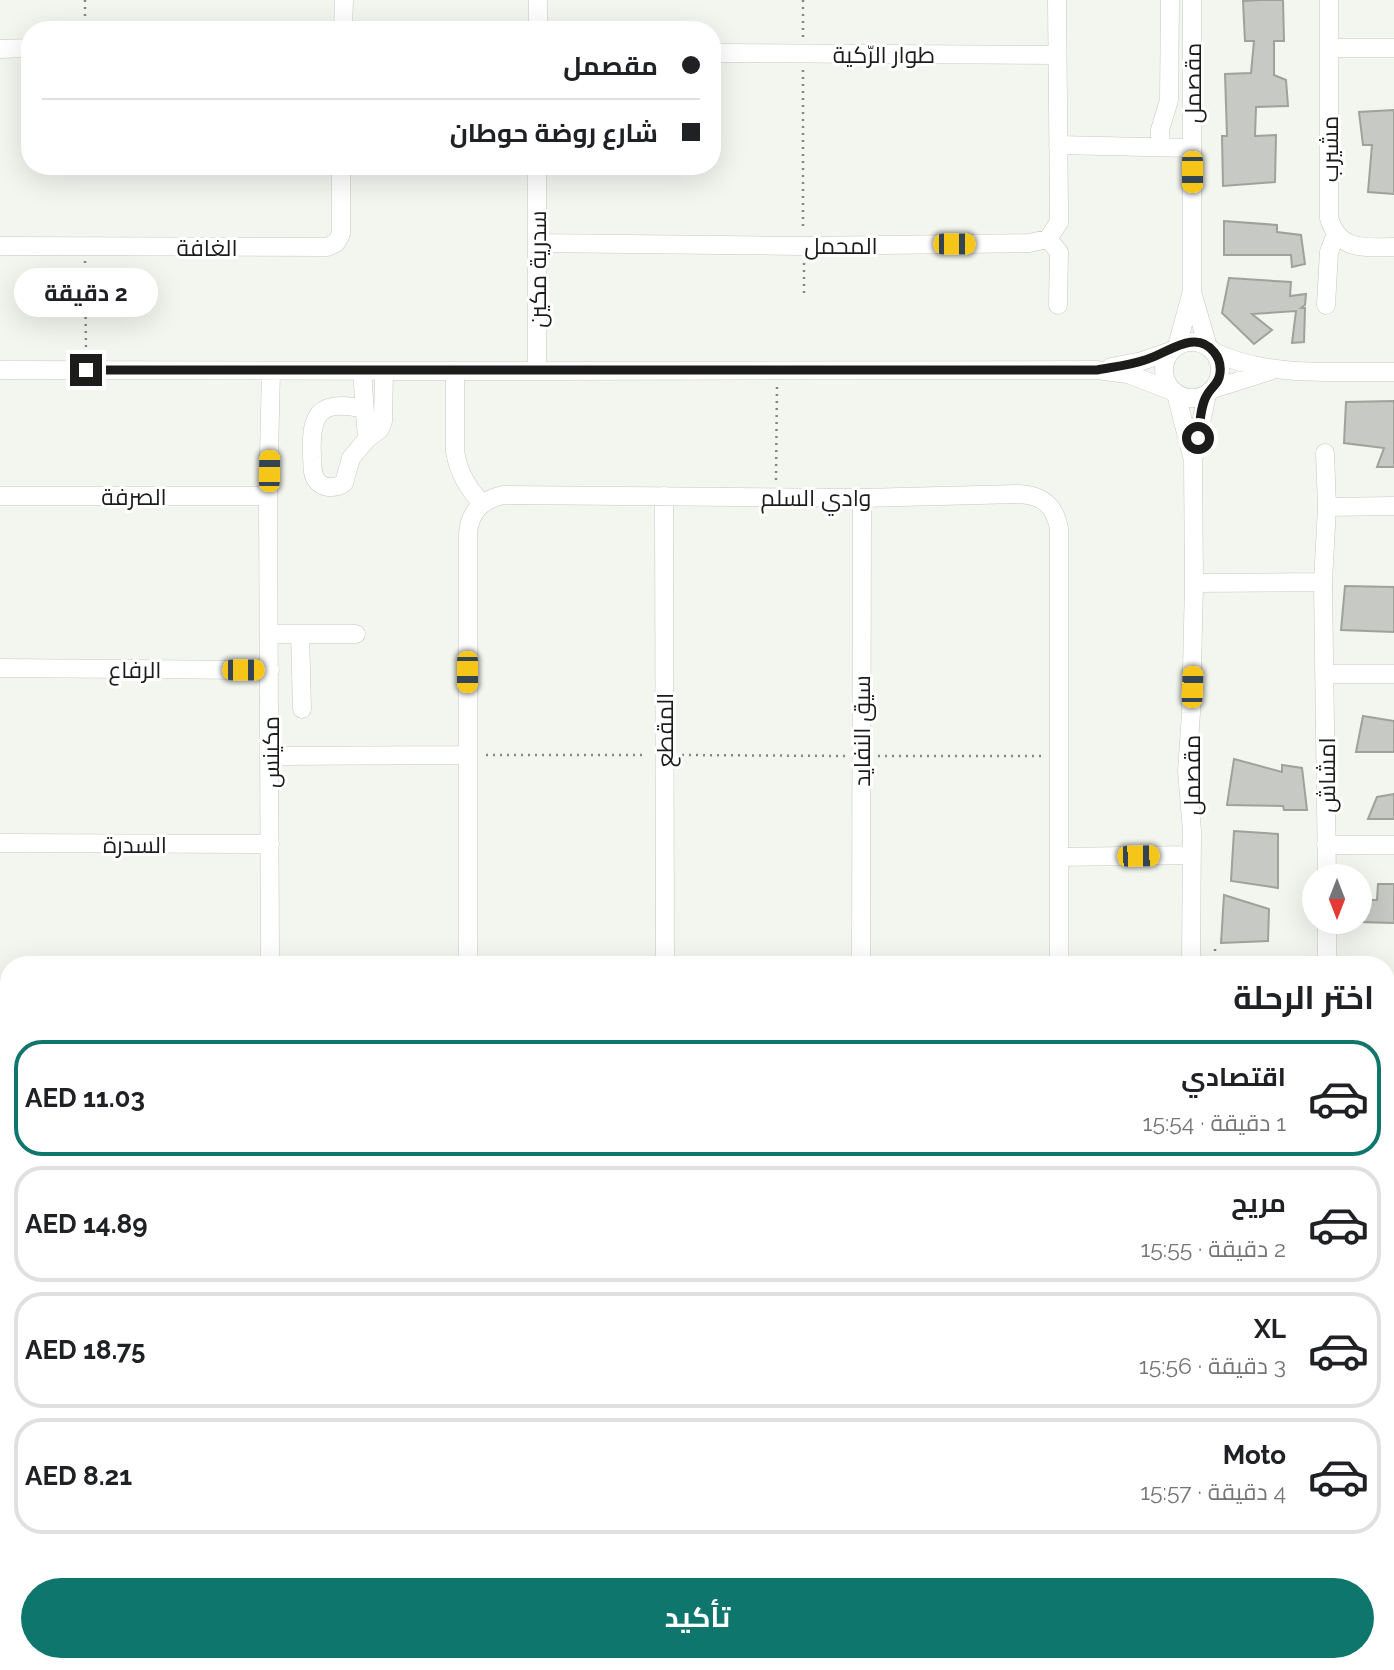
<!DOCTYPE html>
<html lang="ar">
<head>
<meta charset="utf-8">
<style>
  body { margin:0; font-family:Raleway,Cairo,sans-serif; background:#f2f2f2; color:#202124; direction:rtl; height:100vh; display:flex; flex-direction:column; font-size:26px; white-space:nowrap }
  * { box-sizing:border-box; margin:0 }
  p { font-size:23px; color:#757577 }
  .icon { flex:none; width:38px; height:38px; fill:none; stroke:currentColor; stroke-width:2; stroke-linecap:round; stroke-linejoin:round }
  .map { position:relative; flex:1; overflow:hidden; direction:ltr }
  .sheet { position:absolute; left:0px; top:956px; width:1395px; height:716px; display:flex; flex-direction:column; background:#fff; border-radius:28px 28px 0 0; box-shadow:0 7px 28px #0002; direction:rtl }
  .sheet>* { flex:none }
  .top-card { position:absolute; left:21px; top:21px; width:700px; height:154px; border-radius:28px; box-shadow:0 7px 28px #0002; direction:rtl; display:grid; align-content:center; height:154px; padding:0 21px; background:#fff }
  .needle { width:46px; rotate:180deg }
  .fabs { position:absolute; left:1302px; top:864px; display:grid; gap:14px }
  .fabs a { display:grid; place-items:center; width:70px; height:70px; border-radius:50%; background:#fff; box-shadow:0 7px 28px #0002; font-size:35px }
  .end { position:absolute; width:32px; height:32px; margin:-16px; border:9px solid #1c1d1b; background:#fff; box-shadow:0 0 0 4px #fff }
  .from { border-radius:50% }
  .bubble { position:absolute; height:49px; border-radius:24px; background:#fff; box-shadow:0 7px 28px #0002; font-size:23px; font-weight:700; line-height:49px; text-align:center; direction:rtl }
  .car { position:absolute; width:21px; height:42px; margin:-21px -10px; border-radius:9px; box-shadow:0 0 5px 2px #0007; background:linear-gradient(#f5c518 24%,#345 0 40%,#f5c518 0 76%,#345 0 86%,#f5c518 0) }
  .top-card b { display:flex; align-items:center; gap:24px; height:66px; font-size:26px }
  .top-card b+b { border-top:2px solid #e0e0e0 }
  .top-card i { width:18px; height:18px; background:#202124 }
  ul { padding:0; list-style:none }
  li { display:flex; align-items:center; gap:21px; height:116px; margin:0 14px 10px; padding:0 7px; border:4px solid #e0e0e0; border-radius:28px }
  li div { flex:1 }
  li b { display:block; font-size:26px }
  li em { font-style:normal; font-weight:700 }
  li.current { border-color:#0f766e }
  li>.icon { width:63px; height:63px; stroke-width:1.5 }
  h2 { padding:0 21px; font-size:32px; line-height:84px }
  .action { display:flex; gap:14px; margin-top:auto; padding:14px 21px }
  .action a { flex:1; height:80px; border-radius:42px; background:#0f766e; color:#fff; font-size:28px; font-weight:700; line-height:80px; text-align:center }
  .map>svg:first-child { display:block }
  .building { fill:#c7cac4; stroke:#9fa19b; stroke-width:2 }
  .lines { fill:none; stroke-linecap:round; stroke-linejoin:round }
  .minor-casing { stroke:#c7c9c3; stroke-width:19 }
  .path { stroke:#858683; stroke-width:2.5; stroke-dasharray:2 5; stroke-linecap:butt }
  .minor { stroke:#fff; stroke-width:18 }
  .route { stroke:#1c1d1b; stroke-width:9 }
  .labels { text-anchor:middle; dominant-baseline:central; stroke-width:6; stroke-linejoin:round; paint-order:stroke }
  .street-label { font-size:23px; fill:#1c1d1b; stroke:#fff }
</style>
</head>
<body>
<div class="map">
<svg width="1394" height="1670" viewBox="0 0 1394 1670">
  <rect width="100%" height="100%" fill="#f3f5ef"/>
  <!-- building -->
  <path class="building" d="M1260,0h23l1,41h-10v34l12,5 2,26 -32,1 -1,29 21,-1 -1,47 -52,4 -1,-50h5l-2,-62 26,-1 3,-32h-9l-2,-40z
    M1394,110v84l-26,-2 4,-47h-9l-4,-33z
    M1224,221l53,4v7l24,3 4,29 -13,3 -1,-12h-67z
    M1229,278l62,4 -1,14 16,-2 -1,11 -4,3h4l-1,34 -12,1 4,-32 -44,3 20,16 -18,14 -32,-31z
    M1394,401v66h-17l7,-19 -40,-5 2,-41z
    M1345,586l49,1v45l-53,-2z
    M1363,716l31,5v31h-38z
    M1234,759l48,13v-7l20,3 5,42h-23l-1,-4 -56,-1z
    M1394,794v25h-26l9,-22z
    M1234,831l44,3v54l-47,-7z
    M1378,884h16v39l-34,-1v-22h17z
    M1224,895l45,14 -1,32 -47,2z"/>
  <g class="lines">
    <defs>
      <path id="minor" d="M1192,0v292l16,55
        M1329,0v218c10,34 36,29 65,29
        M343,30l1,-30
        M538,30v-30
        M1330,48h64
        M0,49l30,-1
        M712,53l345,2
        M1058,145l134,3
        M1160,147v-17l9,-30 1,-100
        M1048,239l11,13 -1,53
        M537,243l266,3 226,-3 19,-4 11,-17v-10l-2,-212
        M0,246l327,1 9,-4 5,-9v-68
        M1326,305l3,-53 7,-18
        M1164 370a28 28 0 1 1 56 0a28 28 0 1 1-56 0Z
        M1177,346l14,-51
        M1214,352c55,26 121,19 180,20
        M1111,367l31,-6 29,-10
        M0,370l537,1 560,-1 31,4 44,17
        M362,371l5,68 13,-10 3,-8 1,-50
        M455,371v81c4,21 12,36 27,51
        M537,371v-205
        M1213,389l57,-18
        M1176,394l17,66 1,123 -3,130 -4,58 5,60 -1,133
        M364,409c-46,-11 -54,6 -52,48 1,9 -1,19 7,26 7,6 18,5 25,0l7,-25 16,-19
        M1325,453l2,54 -4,75 4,295
        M1194,457l13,-63
        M0,496h268
        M664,496l1,468
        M1327,507l67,-1
        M1194,583l129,-1
        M271,634h85
        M300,634l2,75
        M0,668l270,2
        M1326,674h68
        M271,756l195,-1
        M0,843l270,1
        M1326,845h68
        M1060,857l130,-2
        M1327,922v42
        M270,964l-2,-468 3,-125
        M468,964v-431c2,-22 14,-33 35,-38l359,3 157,-4c24,1 36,12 40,35v435
        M861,964l1,-466
        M0,1016h9
        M1386,1019h8
        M1386,1128h8
        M0,1151h9l-1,29
        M1386,1153h8
        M0,1385h9
        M0,1400h9
        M1386,1461h8
        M1386,1493h8
        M0,1628h9
        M366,1662v8
        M565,1662v8
        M1188,1662v8
        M1207,1662l2,8
        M955,1670v-8"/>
    </defs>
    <!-- minor casing -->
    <use href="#minor" class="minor-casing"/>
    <!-- path -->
    <path class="path" d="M85,0v30
      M803,0v39
      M803,70v158
      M85,261l1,92
      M804,263v35
      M776,480l1,-95
      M486,755h161
      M682,755l164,1
      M878,756h164
      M1215,949v15"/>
    <!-- minor -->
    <use href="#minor" class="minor"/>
  </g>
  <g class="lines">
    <!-- route -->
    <path class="route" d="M86,370h1011c16,-3 33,-5 48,-10 22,-6 50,-32 69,-8 5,6 7,13 6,21 -1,11 -8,13 -13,22 -7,11 -7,30 -9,43"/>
  </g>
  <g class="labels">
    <!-- street labels -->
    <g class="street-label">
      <text x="884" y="54">طوار الرّكية</text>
      <text transform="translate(1192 83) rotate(-90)">مقصمل</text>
      <text transform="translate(1329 149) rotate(-90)">مشيرب</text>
      <text x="841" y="245">المحمل</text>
      <text x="207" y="247">الغافة</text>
      <text transform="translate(537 269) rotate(-90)">سدرية مكين</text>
      <text x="134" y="496">الصرفة</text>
      <text x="816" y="497">وادي السلم</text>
      <text x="135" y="669">الرفاع</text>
      <text transform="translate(664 730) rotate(-90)">المقطع</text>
      <text transform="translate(861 731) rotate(-90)">سيق النفايد</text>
      <text transform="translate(270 752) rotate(-90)">مكينس</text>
      <text transform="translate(1191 775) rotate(-90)">مقصمل</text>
      <text transform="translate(1326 775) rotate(-90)">امشاش</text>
      <text x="135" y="844">السدرة</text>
    </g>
  </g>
</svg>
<div class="fabs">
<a><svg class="needle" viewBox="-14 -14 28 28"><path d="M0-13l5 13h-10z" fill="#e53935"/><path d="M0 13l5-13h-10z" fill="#757577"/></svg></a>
</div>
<i class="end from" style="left:1198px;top:438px"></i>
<i class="end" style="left:86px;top:370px"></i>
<div class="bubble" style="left:14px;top:268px;width:144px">2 دقيقة</div>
<i class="car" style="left:1192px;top:172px;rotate:180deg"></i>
<i class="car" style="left:954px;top:244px;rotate:90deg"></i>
<i class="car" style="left:269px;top:471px;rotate:1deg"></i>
<i class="car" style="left:243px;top:670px;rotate:90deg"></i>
<i class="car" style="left:467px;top:672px;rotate:180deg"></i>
<i class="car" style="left:1192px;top:687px;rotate:2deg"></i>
<i class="car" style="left:1138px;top:856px;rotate:89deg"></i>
<div class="top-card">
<b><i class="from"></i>مقصمل</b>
<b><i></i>شارع روضة حوطان</b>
</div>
<section class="sheet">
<h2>اختر الرحلة</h2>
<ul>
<li class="current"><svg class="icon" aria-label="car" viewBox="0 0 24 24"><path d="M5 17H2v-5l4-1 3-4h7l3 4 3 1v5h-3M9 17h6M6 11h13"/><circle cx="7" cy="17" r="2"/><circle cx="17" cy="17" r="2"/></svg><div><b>اقتصادي</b><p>1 دقيقة · 15:54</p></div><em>AED 11.03</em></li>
<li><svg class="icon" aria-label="car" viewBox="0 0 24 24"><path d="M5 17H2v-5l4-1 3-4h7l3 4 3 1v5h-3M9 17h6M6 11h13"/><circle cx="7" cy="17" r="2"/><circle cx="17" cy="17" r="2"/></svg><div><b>مريح</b><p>2 دقيقة · 15:55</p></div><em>AED 14.89</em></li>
<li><svg class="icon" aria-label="car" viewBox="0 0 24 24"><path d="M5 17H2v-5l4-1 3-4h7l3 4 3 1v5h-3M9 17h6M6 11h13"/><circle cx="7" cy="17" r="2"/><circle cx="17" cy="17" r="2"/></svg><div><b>XL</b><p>3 دقيقة · 15:56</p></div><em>AED 18.75</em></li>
<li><svg class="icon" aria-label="car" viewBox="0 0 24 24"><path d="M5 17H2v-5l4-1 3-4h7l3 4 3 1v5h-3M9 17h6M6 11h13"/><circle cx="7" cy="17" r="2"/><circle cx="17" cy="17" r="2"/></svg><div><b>Moto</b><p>4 دقيقة · 15:57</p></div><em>AED 8.21</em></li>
</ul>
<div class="action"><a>تأكيد</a></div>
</section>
</div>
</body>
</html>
